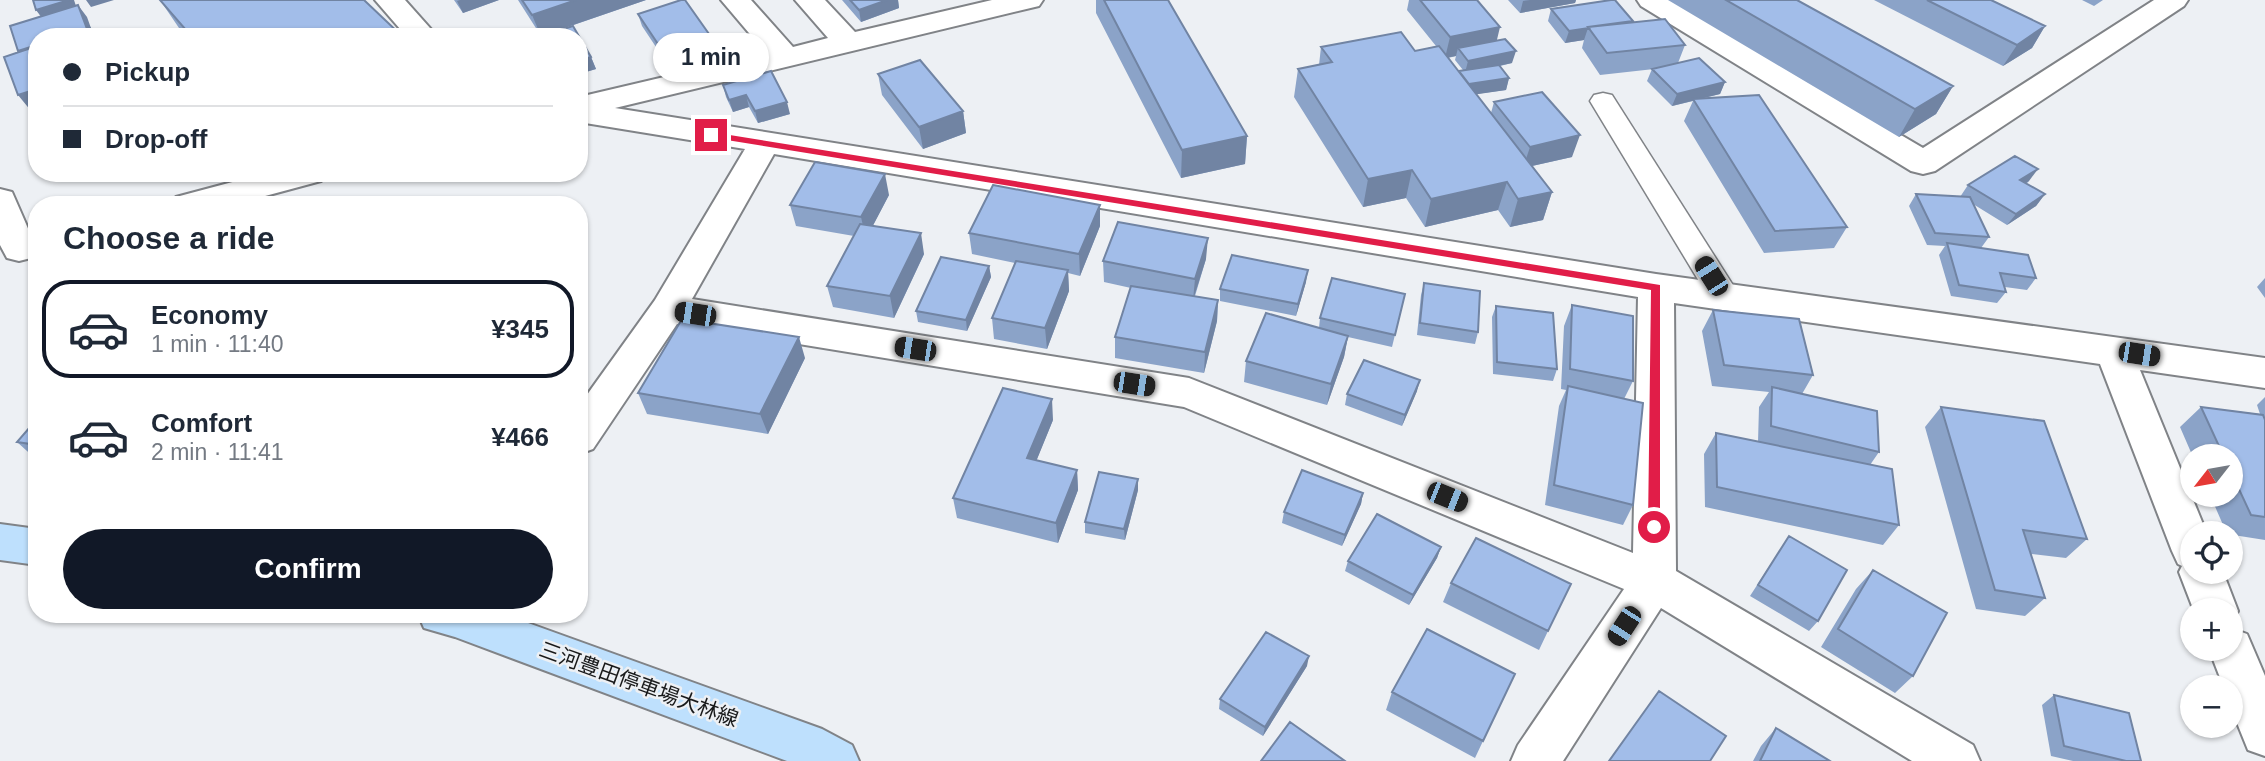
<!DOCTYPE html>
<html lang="en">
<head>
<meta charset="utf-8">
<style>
  body { margin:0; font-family:Arial,"Noto Sans JP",sans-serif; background:#f6f6f7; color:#1f2937; height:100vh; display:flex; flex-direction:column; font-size:26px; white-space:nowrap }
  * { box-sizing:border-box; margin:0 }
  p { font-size:23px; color:#747a83 }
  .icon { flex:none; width:38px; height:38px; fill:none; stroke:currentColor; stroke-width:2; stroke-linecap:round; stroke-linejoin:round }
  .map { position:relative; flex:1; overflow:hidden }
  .side { position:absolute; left:28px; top:196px; width:560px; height:427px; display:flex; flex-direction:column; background:#fff; border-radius:28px; box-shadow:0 2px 5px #0004 }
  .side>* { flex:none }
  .banner { position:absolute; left:28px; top:28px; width:560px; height:154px; border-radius:28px; box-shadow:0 2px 5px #0004; display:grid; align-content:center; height:154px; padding:0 35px; background:#fff }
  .needle { width:46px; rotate:239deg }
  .fabs { position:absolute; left:2180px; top:444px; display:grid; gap:14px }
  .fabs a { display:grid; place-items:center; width:63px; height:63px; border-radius:50%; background:#fff; box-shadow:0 2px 5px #0004; font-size:35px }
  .end { position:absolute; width:32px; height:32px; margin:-16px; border:9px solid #e11d48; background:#fff; box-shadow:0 0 0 4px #fff }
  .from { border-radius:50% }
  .bubble { position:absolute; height:49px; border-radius:24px; background:#fff; box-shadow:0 2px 5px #0004; font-size:23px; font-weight:800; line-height:49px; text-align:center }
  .car { position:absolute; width:21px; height:42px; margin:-21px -10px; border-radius:9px; box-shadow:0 0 5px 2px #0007; background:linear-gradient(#222 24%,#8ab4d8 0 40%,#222 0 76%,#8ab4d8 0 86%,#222 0) }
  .banner b { display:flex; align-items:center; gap:24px; height:66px; font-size:26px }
  .banner b+b { border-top:2px solid #e0e1e3 }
  .banner i { width:18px; height:18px; background:#1f2937 }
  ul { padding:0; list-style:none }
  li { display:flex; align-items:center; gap:21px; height:98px; margin:0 14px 10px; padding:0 21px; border:4px solid transparent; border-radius:28px }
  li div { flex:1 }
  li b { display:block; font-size:26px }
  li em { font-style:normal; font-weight:800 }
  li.on { border-color:#111827 }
  li>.icon { width:63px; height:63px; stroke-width:1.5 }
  h2 { padding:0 35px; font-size:32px; line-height:84px }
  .cta { display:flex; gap:14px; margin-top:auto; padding:14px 35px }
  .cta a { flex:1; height:80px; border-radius:42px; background:#111827; color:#fff; font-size:28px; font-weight:800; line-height:80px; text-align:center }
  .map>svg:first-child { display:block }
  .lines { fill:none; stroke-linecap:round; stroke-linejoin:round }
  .lane-casing { stroke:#808387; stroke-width:3 }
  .street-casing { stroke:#808387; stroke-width:4 }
  .secondary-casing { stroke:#808387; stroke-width:4 }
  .lane { fill:#fff; fill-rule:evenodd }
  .street { fill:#fff; fill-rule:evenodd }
  .secondary { fill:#bee0fd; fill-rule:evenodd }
  .wall { fill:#8ba3c8; fill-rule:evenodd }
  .shaded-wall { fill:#7184a3 }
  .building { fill:#a2bde9; stroke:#7184a3; stroke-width:2 }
  .route { fill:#e11d48 }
  .labels { text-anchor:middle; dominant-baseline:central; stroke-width:5; stroke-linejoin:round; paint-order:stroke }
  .near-street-label { font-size:21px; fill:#18191a; stroke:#edf0f4 }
</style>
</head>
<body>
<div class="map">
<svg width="2265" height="761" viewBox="0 0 2265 761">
  <rect width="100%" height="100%" fill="#edf0f4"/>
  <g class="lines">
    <defs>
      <path id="lane" d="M1603,93l9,2 124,195 4,8 -4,8 -11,3 -11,-3 -124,-205 4,-6z"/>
      <path id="street" d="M375,0h30l33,37h-31z
        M721,0h30l42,47 35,-9 -33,-38h30l30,32 137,-32h51l-4,6 -424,102 1041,166 609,84v30l-125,-18 67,164h-14v38h30l15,39 -7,14v-14h-37l-15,-39 3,-6 -4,-2 -6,-13 -72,-187 -426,-61 2,268 297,174 7,16h-68l-251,-153 -98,153h-52l7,-16 106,-156 -440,-182 -507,-83 -84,125 -14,5v-48l76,-106 90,-151 -166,-27v-25l187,-44zM774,154l864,143 -5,256 -444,-175 -497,-79z
        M1637,0h34l252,148 231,-148h34l-4,6 -249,165 -12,3 -12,-3 -270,-165z
        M266,173h59l-4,8 -89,24h-61l5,-8z
        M0,189l12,3 25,57 -6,9 -12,3 -12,-3 -7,-13z
        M2231,628l16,6 18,42v80l-17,-6 -17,-42v-20h-7l-15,-39h22z"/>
      <path id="secondary" d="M0,524l37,5v36l-37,-5z
        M418,614h85l319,115 30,16 7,16h-72l-332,-124 -31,-9z"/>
    </defs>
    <!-- lane casing -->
    <use href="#lane" class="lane-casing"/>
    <!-- street casing -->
    <use href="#street" class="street-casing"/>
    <!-- secondary casing -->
    <use href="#secondary" class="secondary-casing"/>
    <!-- lane -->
    <use href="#lane" class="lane"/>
    <!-- street -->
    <use href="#street" class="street"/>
    <!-- secondary -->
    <use href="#secondary" class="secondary"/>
  </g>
  <!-- wall -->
  <path class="wall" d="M160,0l243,37h-217l-7,-9z
    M454,0h45l-36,13z
    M518,0h128l-87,30 14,-4 18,31 5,12 -17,5v-37h-42l4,-1z
    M842,0h56l1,8 -38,14z
    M1096,0h72l79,136 -2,28 -64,14 -85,-165z
    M1409,0h68l20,40 15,23 -12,3 9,12 -3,12 -30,4 15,19 3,-11 78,55 -40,9 20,26 -9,28 -33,7 -12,-17 -73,17 -19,-29 -43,9 -69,-110 4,-28 21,-4 2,-18 94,4 21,-5 -29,-36zM1456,56l-1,4 8,10 -4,2 -11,-14z
    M1508,0h68l-1,3 -55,10z
    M1668,0h129l156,86 -17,28 -37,23z
    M1874,0h117l54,26 -13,22 -29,18z
    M2082,0h21l-9,6z
    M1551,9l82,13 52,23 -7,18 47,19 -5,12 -21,5 148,128 -13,21 -70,5 -80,-132 9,-20 -21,5 -25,-25 5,-12h2l-54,6 -18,-27 2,-8 -19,3 -17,-22z
    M638,14l75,32 -47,16 -24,-36z
    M878,74l85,37 3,22 -43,16 -41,-54z
    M723,85l67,29 -32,9 -9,-16 -16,5 -7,-15z
    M2029,181l-3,3 19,10 -9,12 -29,19 -34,-21 16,33 -8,11 55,30 -9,12 -22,-3 1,5 -9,11 -46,-7 -12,-41 6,-9 -18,-1 -18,-39 7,-12 44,3 8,-12z
    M889,195l-16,30 51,29 -30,64 -61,-11 -6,-21 27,-50 -58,-10 -6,-21z
    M1100,205v21l-20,50 -12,-3 1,18 -22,58 -53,-10 -2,-21 23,-55 -43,-9 -3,-21z
    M1206,259l-11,37 23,4 -1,21 -13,52 -89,-15v-21l16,-49 -27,-6 -1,-21z
    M989,266l2,11 -24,54 -49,-9 -2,-11z
    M2265,278v20l-8,-11z
    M1306,282l-10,34 -76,-15v-12z
    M1424,283l54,49 -3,12 -58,-9 4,-40z
    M1405,294l-13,53 -44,-10 -4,20 -17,48 -83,-23 2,-21 73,-33 1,-10z
    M1572,305l61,76 -9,18 9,106 -10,20 -78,-20 14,-99 7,-16 -5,-1 3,-63z
    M1496,306l61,63 -4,12 -60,-7 -1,-57z
    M1713,310l100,65 -11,19 77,58 -9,13 29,60 -16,20 -178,-38 -1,-53 12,-21 42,9 1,-35 10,-15 -57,-6 -10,-55z
    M805,358l-37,76 -121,-20 -9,-21z
    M1417,391l-15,35 -57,-21 2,-11z
    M2265,397v143l-38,-6 -17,-39h21v-38h-38l-13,-30 21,-20 59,7 -3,-9z
    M1941,407l146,132 -21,19 -35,-4 14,44 -20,18 -49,-7 -51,-182z
    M37,419v41l-20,-18z
    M1053,420l-17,41 41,9 1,20 -20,53 -101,-25 -4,-20z
    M1138,479v11l-13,50 -40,-7v-11z
    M1363,493l-2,11 -19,42 -60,-23 2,-11z
    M1789,536l29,85 -9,10 -59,-35z
    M1441,547l-4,11 -28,47 -64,-34 3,-10z
    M1873,570l40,106 -18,17 -74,-46 35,-58z
    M1451,583l97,48 -9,19 -96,-48z
    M1307,666l-44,70 -44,-27 1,-10z
    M1392,692l91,49 -8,17 -89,-48z
    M2054,695l87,66h-68l-22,-5 -9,-51z
    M1776,728l54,33h-77l8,-15z"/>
  <!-- shaded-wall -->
  <path class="shaded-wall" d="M69,0h5l4,12 -33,10 -9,-12z
    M86,0h28l-23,7z
    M460,0h39l-36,13 -6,-12z
    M576,0h70l-105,36 -9,-21z
    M887,0h11l1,8 -38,14 -2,-12z
    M1530,0h46l-1,3 -55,10 3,-12z
    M78,5l9,12 5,14 4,6h-34z
    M2045,26l-13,22 -29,18 14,-21z
    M1500,27l-5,21h-37l-2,8 -11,2 5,-21z
    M1588,28l-4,12 -19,3 4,-12z
    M709,34l4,12 -47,16 -4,-12z
    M1516,51l-4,12 -47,10 3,-12z
    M591,57l5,12 -17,5v-13z
    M1509,78l-3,12 -41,6 3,-12z
    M1725,82l-5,12 -48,12 5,-12z
    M1953,86l-17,28 -37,23 16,-28z
    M37,89v27l-1,1 -18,-22z
    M746,95l3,12 -16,5 -4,-12z
    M787,102l3,12 -32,9 -3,-12z
    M963,111l3,22 -43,16 -4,-22z
    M1580,135l-8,22 -49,11 7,-21z
    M1247,136l-2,28 -64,14 1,-28z
    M2038,169l-9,12 -17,11 8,-12z
    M1412,170l-6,28 -43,9 5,-28z
    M61,173h30l-23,9z
    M885,174l4,21 -23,44 -5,-22z
    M1507,182l-9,28 -73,17 6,-28z
    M1552,192l-9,28 -33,7 8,-28z
    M2045,194l-9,12 -29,19 9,-11z
    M1100,205v21l-20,50 -1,-22z
    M921,233l3,21 -30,64 -4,-22z
    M1208,238l-2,21 -13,41 2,-21z
    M989,266l2,11 -24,54 -1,-11z
    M1068,270l1,21 -22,58 -2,-21z
    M1308,270l-2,12 -10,34 2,-12z
    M1218,300l-1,21 -13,52 1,-21z
    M1348,336l-4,21 -17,48 4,-21z
    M799,337l6,21 -37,76 -8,-20z
    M1420,380l-3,11 -15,35 3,-11z
    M1052,399l1,21 -24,59 -2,-21z
    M1077,470l1,20 -20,53 -2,-20z
    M1138,479v11l-13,50 -1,-11z
    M1363,493l-2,11 -19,42 3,-11z
    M1441,547l-4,11 -28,47 4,-10z
    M1309,656l-2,10 -44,70 2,-9z"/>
  <!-- building -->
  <path class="building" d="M33,0h36l-33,10z
    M160,0h204l39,37h-211z
    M522,0h54l-44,15z
    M681,0h4l24,34 -47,16 -24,-36z
    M850,0h37l-28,10z
    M1104,0h64l79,136 -65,14z
    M1420,0h57l23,27 -50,10z
    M1611,0h4l18,21 -45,6 1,1 -20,3 -18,-22z
    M1726,0h71l156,86 -38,23z
    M1927,0h64l54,26 -28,19z
    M78,5l9,24 -25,8h-25v8l-19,6 -8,-25z
    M1665,19l20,26 -78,8 -19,-26z
    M573,26l18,31 -12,4v-24h-42z
    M90,28l4,9h-30z
    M1401,32l14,19 24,-5 113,146 -34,7 -11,-17 -76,17 -19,-29 -44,9 -70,-110 34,-7 -11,-15z
    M1505,39l11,12 -48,10 -10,-13z
    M37,46v43l-19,6 -14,-38z
    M1699,58l26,24 -48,12 -25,-25z
    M920,60l43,51 -44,16 -41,-53z
    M1499,65l10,13 -40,6 -10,-13z
    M771,71l16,31 -32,9 -9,-16 -17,5 -6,-15z
    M1542,92l38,43 -50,12 -36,-45z
    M1759,95l88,132 -72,4 -82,-132z
    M37,117v11l-4,-10z
    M2015,156l23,13 -18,11 25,14 -29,20 -48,-29z
    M815,162l70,12 -24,43 -71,-12z
    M993,185l107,20 -21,49 -110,-21z
    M1916,194l54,3 19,40 -54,-4z
    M1118,222l90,16 -13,41 -92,-18z
    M860,224l61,9 -31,63 -63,-10z
    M1947,243l81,12 8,23 -36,-5 6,19 -47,-7z
    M1232,255l76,15 -10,34 -78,-15z
    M941,257l48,9 -23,54 -50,-9z
    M1016,261l52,9 -23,58 -53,-10z
    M1332,278l73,16 -10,41 -75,-17z
    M1424,283l56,8 -2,41 -58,-9z
    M1131,286l87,14 -13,52 -90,-15z
    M1572,305l61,11v65l-63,-12z
    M1496,306l57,7 4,56 -60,-7z
    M1713,310l86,9 14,56 -89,-10z
    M1266,313l82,23 -17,48 -85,-23z
    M682,319l117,18 -39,77 -122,-21z
    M1364,360l56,20 -15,35 -58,-21z
    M1568,386l75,17 -10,102 -79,-20z
    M1772,387l105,24 2,41 -108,-26z
    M1003,388l49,11 -25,59 50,12 -21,53 -103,-25z
    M1941,407l103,14 43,118 -64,-9 22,68 -50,-8z
    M2201,407l62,8 2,5v97l-14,-2 -20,-43v-15h-7z
    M37,419v26l-20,-3z
    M1716,433l176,36 7,56 -182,-38z
    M1302,470l61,23 -18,42 -61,-23z
    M1099,472l39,7 -14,50 -39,-7z
    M1377,514l64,33 -28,48 -65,-34z
    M1789,536l58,34 -29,51 -60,-36z
    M1476,538l95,46 -23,47 -97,-48z
    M1873,570l74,43 -34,63 -75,-47z
    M1427,629l88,45 -32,67 -91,-49z
    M1266,632l43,24 -44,71 -45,-28z
    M1659,691l67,45 -16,25h-101z
    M2054,695l75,18 12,48h-15l-62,-15z
    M1290,722l55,39h-84z
    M1776,728l54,33h-70z"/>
  <!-- route -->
  <path class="route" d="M711,132l949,153v242l-6,6 -6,-6 3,-237 -943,-153 -1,-2z"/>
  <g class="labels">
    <!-- near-street labels -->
    <g class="near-street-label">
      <text transform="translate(639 684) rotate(20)">三河豊田停車場大林線</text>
    </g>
  </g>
</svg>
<div class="fabs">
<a><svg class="needle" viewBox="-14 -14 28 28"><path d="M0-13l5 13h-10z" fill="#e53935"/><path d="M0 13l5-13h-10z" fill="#747a83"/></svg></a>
<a><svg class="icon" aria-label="locate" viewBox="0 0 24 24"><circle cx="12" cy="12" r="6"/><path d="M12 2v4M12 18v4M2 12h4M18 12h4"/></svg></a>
<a>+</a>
<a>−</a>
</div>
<i class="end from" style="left:1654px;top:527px"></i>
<i class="end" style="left:711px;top:135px"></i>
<div class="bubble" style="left:653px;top:33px;width:116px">1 min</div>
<i class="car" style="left:1711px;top:276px;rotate:328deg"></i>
<i class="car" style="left:695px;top:314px;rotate:279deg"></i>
<i class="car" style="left:915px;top:349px;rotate:279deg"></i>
<i class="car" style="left:2139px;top:354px;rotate:99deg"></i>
<i class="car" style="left:1134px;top:384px;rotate:99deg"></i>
<i class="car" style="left:1447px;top:497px;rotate:112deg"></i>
<i class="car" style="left:1624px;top:626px;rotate:213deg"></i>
<div class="banner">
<b><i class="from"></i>Pickup</b>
<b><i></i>Drop-off</b>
</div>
<section class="side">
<h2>Choose a ride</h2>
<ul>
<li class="on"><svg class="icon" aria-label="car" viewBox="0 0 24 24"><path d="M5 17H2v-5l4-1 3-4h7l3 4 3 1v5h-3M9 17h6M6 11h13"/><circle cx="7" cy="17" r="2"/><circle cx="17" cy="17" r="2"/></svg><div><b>Economy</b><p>1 min · 11:40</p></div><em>¥345</em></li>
<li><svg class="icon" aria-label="car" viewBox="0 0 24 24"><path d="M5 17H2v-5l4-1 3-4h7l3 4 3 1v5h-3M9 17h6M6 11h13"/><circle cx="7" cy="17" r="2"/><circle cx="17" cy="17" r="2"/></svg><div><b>Comfort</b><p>2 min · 11:41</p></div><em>¥466</em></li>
</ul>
<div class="cta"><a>Confirm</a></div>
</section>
</div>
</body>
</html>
